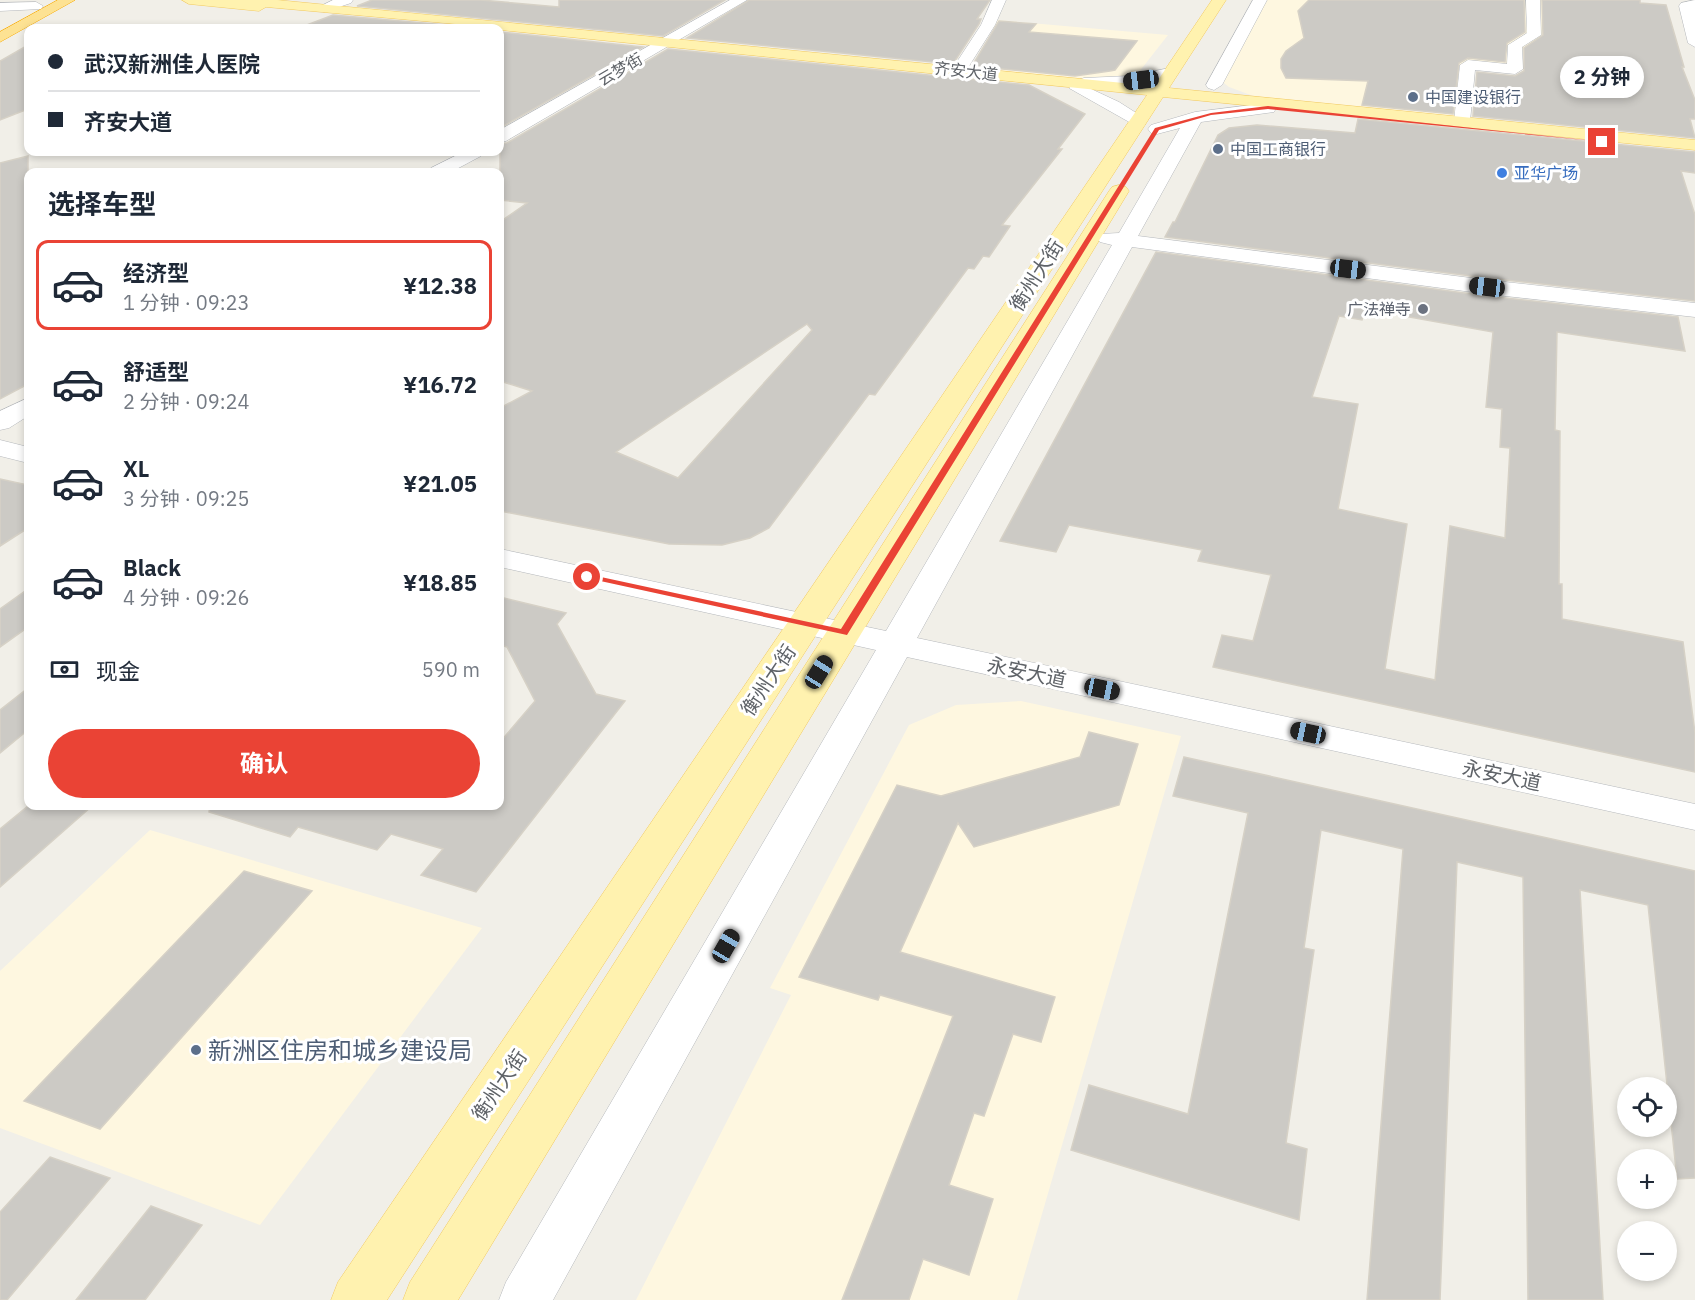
<!DOCTYPE html>
<html lang="zh">
<head>
<meta charset="utf-8">
<style>
  body { margin:0; font-family:"IBM Plex Sans","Noto Sans SC",sans-serif; background:#f2f2f3; color:#1f2937; height:100vh; display:flex; flex-direction:column; font-size:22px; white-space:nowrap }
  * { box-sizing:border-box; margin:0 }
  p { font-size:20px; color:#747a83 }
  .icon { flex:none; width:33px; height:33px; fill:none; stroke:currentColor; stroke-width:2; stroke-linecap:round; stroke-linejoin:round }
  .map { position:relative; flex:1; overflow:hidden }
  .panel { position:absolute; left:24px; top:168px; width:480px; height:642px; display:flex; flex-direction:column; background:#fff; border-radius:12px; box-shadow:0 3px 9px #0003 }
  .panel>* { flex:none }
  .hud { position:absolute; left:24px; top:24px; width:480px; height:132px; border-radius:12px; box-shadow:0 3px 9px #0003; display:grid; align-content:center; height:132px; padding:0 24px; background:#fff }
  .buttons { position:absolute; left:1617px; top:1077px; display:grid; gap:12px }
  .buttons a { display:grid; place-items:center; width:60px; height:60px; border-radius:50%; background:#fff; box-shadow:0 3px 9px #0003; font-size:30px }
  .end { position:absolute; width:27px; height:27px; margin:-14px; border:8px solid #ea4335; background:#fff; box-shadow:0 0 0 3px #fff }
  .from { border-radius:50% }
  .bubble { position:absolute; height:42px; border-radius:21px; background:#fff; box-shadow:0 3px 9px #0003; font-size:20px; font-weight:700; line-height:42px; text-align:center }
  .car { position:absolute; width:18px; height:36px; margin:-18px -9px; border-radius:8px; box-shadow:0 0 4px 2px #0007; background:linear-gradient(#222 24%,#8ab4d8 0 40%,#222 0 76%,#8ab4d8 0 86%,#222 0) }
  .hud b { display:flex; align-items:center; gap:21px; height:57px; font-size:22px }
  .hud b+b { border-top:2px solid #e0e1e3 }
  .hud i { width:15px; height:15px; background:#1f2937 }
  ul { padding:0; list-style:none }
  li { display:flex; align-items:center; gap:18px; height:90px; margin:0 12px 9px; padding:0 12px; border:3px solid transparent; border-radius:12px }
  li div { flex:1 }
  li b { display:block; font-size:22px }
  li em { font-style:normal; font-weight:700 }
  li.current { border-color:#ea4335 }
  li>.icon { width:54px; height:54px; stroke-width:1.5 }
  h2 { padding:0 24px; font-size:27px; line-height:72px }
  .pay { display:flex; align-items:center; gap:15px; height:66px; padding:0 24px; font-size:22px }
  .pay p { margin-inline-start:auto }
  .button { display:flex; gap:12px; margin-top:auto; padding:12px 24px }
  .button a { flex:1; height:69px; border-radius:36px; background:#ea4335; color:#fff; font-size:24px; font-weight:700; line-height:69px; text-align:center }
  .map>svg:first-child { display:block }
  .commercial { fill:#fef7e0 }
  .building { fill:#cccac5; stroke:#d6d1c6; stroke-width:1.5; fill-rule:evenodd }
  .lines { fill:none; stroke-linecap:round; stroke-linejoin:round }
  .minor-casing { stroke:#b5b8bc; stroke-width:1 }
  .major-casing { stroke:#f2c960; stroke-width:1 }
  .highway-casing { stroke:#f9ab00; stroke-width:1 }
  .minor { fill:#fff; fill-rule:evenodd }
  .major { fill:#fff2af; fill-rule:evenodd }
  .highway { fill:#fde293; fill-rule:evenodd }
  .route { fill:#ea4335 }
  .service-dot { fill:#5c6f8a; stroke:#fff; stroke-width:2 }
  .shop-dot { fill:#3f7fe0; stroke:#fff; stroke-width:2 }
  .worship-dot { fill:#6b7280; stroke:#fff; stroke-width:2 }
  .labels { text-anchor:middle; dominant-baseline:central; stroke-width:6; stroke-linejoin:round; paint-order:stroke }
  .far-street-label { font-size:16px; fill:#5f6368; stroke:#fff }
  .far-service-label { font-size:16px; fill:#4e5e75; stroke:#fff; text-anchor:start }
  .far-shop-label { font-size:16px; fill:#366cbe; stroke:#fff; text-anchor:start }
  .far-worship-label { font-size:16px; fill:#5b616d; stroke:#fff; text-anchor:end }
  .street-label { font-size:20px; fill:#5f6368; stroke:#fff }
  .near-service-label { font-size:24px; fill:#4e5e75; stroke:#fff; text-anchor:start }
</style>
</head>
<body>
<div class="map">
<svg width="1695" height="1300" viewBox="0 0 1695 1300">
  <rect width="100%" height="100%" fill="#f1efe8"/>
  <!-- commercial -->
  <path class="commercial" d="M1267,0h280l6,48 -20,23 -61,-5 -3,52 -213,-21 -27,-10 -9,-7z
    M997,20l171,15 -29,37 -38,9 -121,-12 26,-39 -15,-2z
    M1021,701l160,35 -164,564h-381l155,-305 -21,-7 139,-263 47,-20z
    M150,830l332,98 -222,297 -260,-97v-157z"/>
  <!-- building -->
  <path class="building" d="M372,0h109l78,7v-7h166l-62,36 -306,-30z
    M749,0h241l-13,19h4l-2,5 -26,40 -266,-26z
    M1309,0h215l1,32 -18,11 -2,19 -37,-4 -9,5 -6,51 -91,-9 6,-24 -82,-3 -5,-10v-9l5,-8 18,-13 -6,-27z
    M1542,0h98v3l26,2 18,62h-2l13,33v19h-5l5,19 -222,-22 4,-44 38,4 9,-5v-23l19,-13z
    M333,15l147,13h-176v-2z
    M999,21l37,3 -7,8 108,9 -22,29 -5,1 -35,5 -103,-10z
    M500,32l143,15 -143,81z
    M28,45v64l-28,11v-59z
    M668,49l361,36 56,29 -27,35h4l-60,76 8,1 -21,31 -6,-1 -9,13 -6,-1 -93,127 -6,-1 -100,134 -19,10 -28,7 -53,-1 -169,-33v-103l32,-17 -32,-10v-159l27,-19 -27,-3v-56l7,-1zM807,324l5,6 -134,148 -62,-26z
    M1358,119l337,33v21l-14,-2 14,44v86l-208,-23 -322,-41 8,-15h2l43,-87 11,-7 28,-3 98,8z
    M28,156v228l-28,15v-236z
    M1156,252l331,44 191,21 7,34 -128,-19 -2,98 5,1 -1,153h3v35l121,23 12,91v39l-482,-105 9,-32 31,6 18,-66 -73,-14 4,-11 -133,-25 -13,27 -56,-11zM1365,309l128,23 -7,75 16,2 -2,38 10,1 -5,90 -55,-12 -15,154 -50,-11 22,-145 -69,-15 20,-105 -46,-7 27,-81 23,4z
    M0,479l28,6v43l-28,18z
    M28,589v38l-28,20v-38z
    M500,597l66,16 -9,11 39,70 29,7 -149,191 -55,-17 22,-26 -52,-15 -14,16 -79,-23 -8,10 -81,-25 1,-6h290v-64l35,-41 -28,-54 -7,-2z
    M28,688v42l-28,23v-43z
    M1089,732l49,12 -19,61 -145,42 -16,-24 -58,129 155,45 -14,45 -28,-8 -29,82 -10,-3 -25,72 44,14 -24,76 -46,-16 -14,41h-67l111,-284 -73,-21 -2,5 -79,-23 98,-192 44,11 139,-39z
    M1184,757l511,114v307l-18,1 -29,-274 -68,-15 23,410h-75l-5,-423 -66,-15 -17,438h-73l36,-451 -82,-19 -17,118 10,2 -28,193 21,6 -8,71 -228,-70 18,-65 99,29 60,-301 -75,-17z
    M28,806h64l-92,81v-58z
    M244,871l68,20 -212,238 -76,-28z
    M50,1157l60,21 -103,122h-7v-88z
    M151,1206l51,19 -57,75h-69z"/>
  <g class="lines">
    <defs>
      <path id="minor" d="M333,0h20l-2,3 -27,9 -7,-4z
        M730,0h17l-241,141 -6,1v-12z
        M992,0h14l-11,25 -31,49h-10l-3,-3 30,-46z
        M1253,0h14l-45,85 -8,5 -6,-2 -2,-3z
        M1526,0h14l1,35 -19,12 1,22 -8,5 -40,-4 -5,51 -2,4h-12l-2,-4 6,-56 8,-5 39,4 1,-19 19,-12z
        M1695,0v47l-7,-4 -9,-37 2,-3z
        M36,2l7,4 -2,3 -41,2v-8z
        M1170,68l5,2 3,3 -3,3 -46,10 -40,2 30,14 25,16 2,4 -2,4 -6,1 -69,-39 9,-8 6,-2 45,-2z
        M1268,103l8,5 -2,4 -73,10 -63,114 349,44 208,23v14l-208,-23 -355,-47 -215,391 778,166v26l-788,-173 -354,643h-54l7,-18 370,-632 -376,-83v-18l386,82 226,-386 -12,-3 -3,-4 3,-4 19,-1 61,-105 -23,6 -6,-1 -3,-4 3,-4 44,-13z
        M463,152h21l-3,4 -30,16h-22l2,-4z
        M28,398v18l-19,12 -9,2v-19z
        M0,440l28,7v16l-28,-7z"/>
      <path id="major" d="M182,0h95l877,86 58,-86h14l-57,88 526,52v10l-532,-53 -776,1203h-56l7,-18 809,-1187 -647,-65v-2l-234,-21 -7,4 -70,-7z
        M1119,185l7,2 3,4 -671,1109h-55l7,-18 699,-1091 3,-4z"/>
      <path id="highway" d="M58,0h17l-75,42v-10z"/>
    </defs>
    <!-- minor casing -->
    <use href="#minor" class="minor-casing"/>
    <!-- major casing -->
    <use href="#major" class="major-casing"/>
    <!-- highway casing -->
    <use href="#highway" class="highway-casing"/>
    <!-- minor -->
    <use href="#minor" class="minor"/>
    <!-- major -->
    <use href="#major" class="major"/>
    <!-- highway -->
    <use href="#highway" class="highway"/>
  </g>
  <!-- route -->
  <path class="route" d="M1268,106l336,36 -336,-33 -57,6 -52,15 -312,505 -265,-58 5,-3 254,55 314,-501 56,-15z"/>
  <!-- markers -->
  <g class="service-dot">
    <circle cx="1413" cy="97" r="6"/>
    <circle cx="1218" cy="149" r="6"/>
    <circle cx="196" cy="1050" r="6"/>
  </g>
  <circle class="shop-dot" cx="1502" cy="173" r="6"/>
  <circle class="worship-dot" cx="1423" cy="309" r="6"/>
  <g class="labels">
    <!-- far-street labels -->
    <g class="far-street-label">
      <text transform="translate(620 69) rotate(-30)">云梦街</text>
      <text transform="translate(966 71) rotate(6)">齐安大道</text>
    </g>
    <!-- far-service labels -->
    <g class="far-service-label">
      <text x="1425" y="97">中国建设银行</text>
      <text x="1230" y="149">中国工商银行</text>
    </g>
    <!-- far-shop labels -->
    <g class="far-shop-label">
      <text x="1514" y="173">亚华广场</text>
    </g>
    <!-- far-worship labels -->
    <g class="far-worship-label">
      <text x="1411" y="309">广法禅寺</text>
    </g>
    <!-- street labels -->
    <g class="street-label">
      <text transform="translate(1036 275) rotate(-57)">衡州大街</text>
      <text transform="translate(1027 672) rotate(12)">永安大道</text>
      <text transform="translate(768 680) rotate(-56)">衡州大街</text>
      <text transform="translate(1502 775) rotate(12)">永安大道</text>
      <text transform="translate(499 1085) rotate(-56)">衡州大街</text>
    </g>
    <!-- near-service labels -->
    <g class="near-service-label">
      <text x="208" y="1050">新洲区住房和城乡建设局</text>
    </g>
  </g>
</svg>
<div class="buttons">
<a><svg class="icon" aria-label="locate" viewBox="0 0 24 24"><circle cx="12" cy="12" r="6"/><path d="M12 2v4M12 18v4M2 12h4M18 12h4"/></svg></a>
<a>+</a>
<a>−</a>
</div>
<i class="end from" style="left:587px;top:577px"></i>
<i class="end" style="left:1602px;top:142px"></i>
<div class="bubble" style="left:1560px;top:56px;width:84px">2 分钟</div>
<i class="car" style="left:1141px;top:80px;rotate:263deg"></i>
<i class="car" style="left:1348px;top:269px;rotate:97deg"></i>
<i class="car" style="left:1487px;top:287px;rotate:277deg"></i>
<i class="car" style="left:819px;top:672px;rotate:32deg"></i>
<i class="car" style="left:1102px;top:689px;rotate:102deg"></i>
<i class="car" style="left:1308px;top:733px;rotate:282deg"></i>
<i class="car" style="left:726px;top:946px;rotate:30deg"></i>
<div class="hud">
<b><i class="from"></i>武汉新洲佳人医院</b>
<b><i></i>齐安大道</b>
</div>
<section class="panel">
<h2>选择车型</h2>
<ul>
<li class="current"><svg class="icon" aria-label="car" viewBox="0 0 24 24"><path d="M5 17H2v-5l4-1 3-4h7l3 4 3 1v5h-3M9 17h6M6 11h13"/><circle cx="7" cy="17" r="2"/><circle cx="17" cy="17" r="2"/></svg><div><b>经济型</b><p>1 分钟 · 09:23</p></div><em>¥12.38</em></li>
<li><svg class="icon" aria-label="car" viewBox="0 0 24 24"><path d="M5 17H2v-5l4-1 3-4h7l3 4 3 1v5h-3M9 17h6M6 11h13"/><circle cx="7" cy="17" r="2"/><circle cx="17" cy="17" r="2"/></svg><div><b>舒适型</b><p>2 分钟 · 09:24</p></div><em>¥16.72</em></li>
<li><svg class="icon" aria-label="car" viewBox="0 0 24 24"><path d="M5 17H2v-5l4-1 3-4h7l3 4 3 1v5h-3M9 17h6M6 11h13"/><circle cx="7" cy="17" r="2"/><circle cx="17" cy="17" r="2"/></svg><div><b>XL</b><p>3 分钟 · 09:25</p></div><em>¥21.05</em></li>
<li><svg class="icon" aria-label="car" viewBox="0 0 24 24"><path d="M5 17H2v-5l4-1 3-4h7l3 4 3 1v5h-3M9 17h6M6 11h13"/><circle cx="7" cy="17" r="2"/><circle cx="17" cy="17" r="2"/></svg><div><b>Black</b><p>4 分钟 · 09:26</p></div><em>¥18.85</em></li>
</ul>
<div class="pay"><svg class="icon" aria-label="cash" viewBox="0 0 24 24"><path d="M3 7h18v10H3z"/><circle cx="12" cy="12" r="2"/></svg>现金<p>590 m</p></div>
<div class="button"><a>确认</a></div>
</section>
</div>
</body>
</html>
